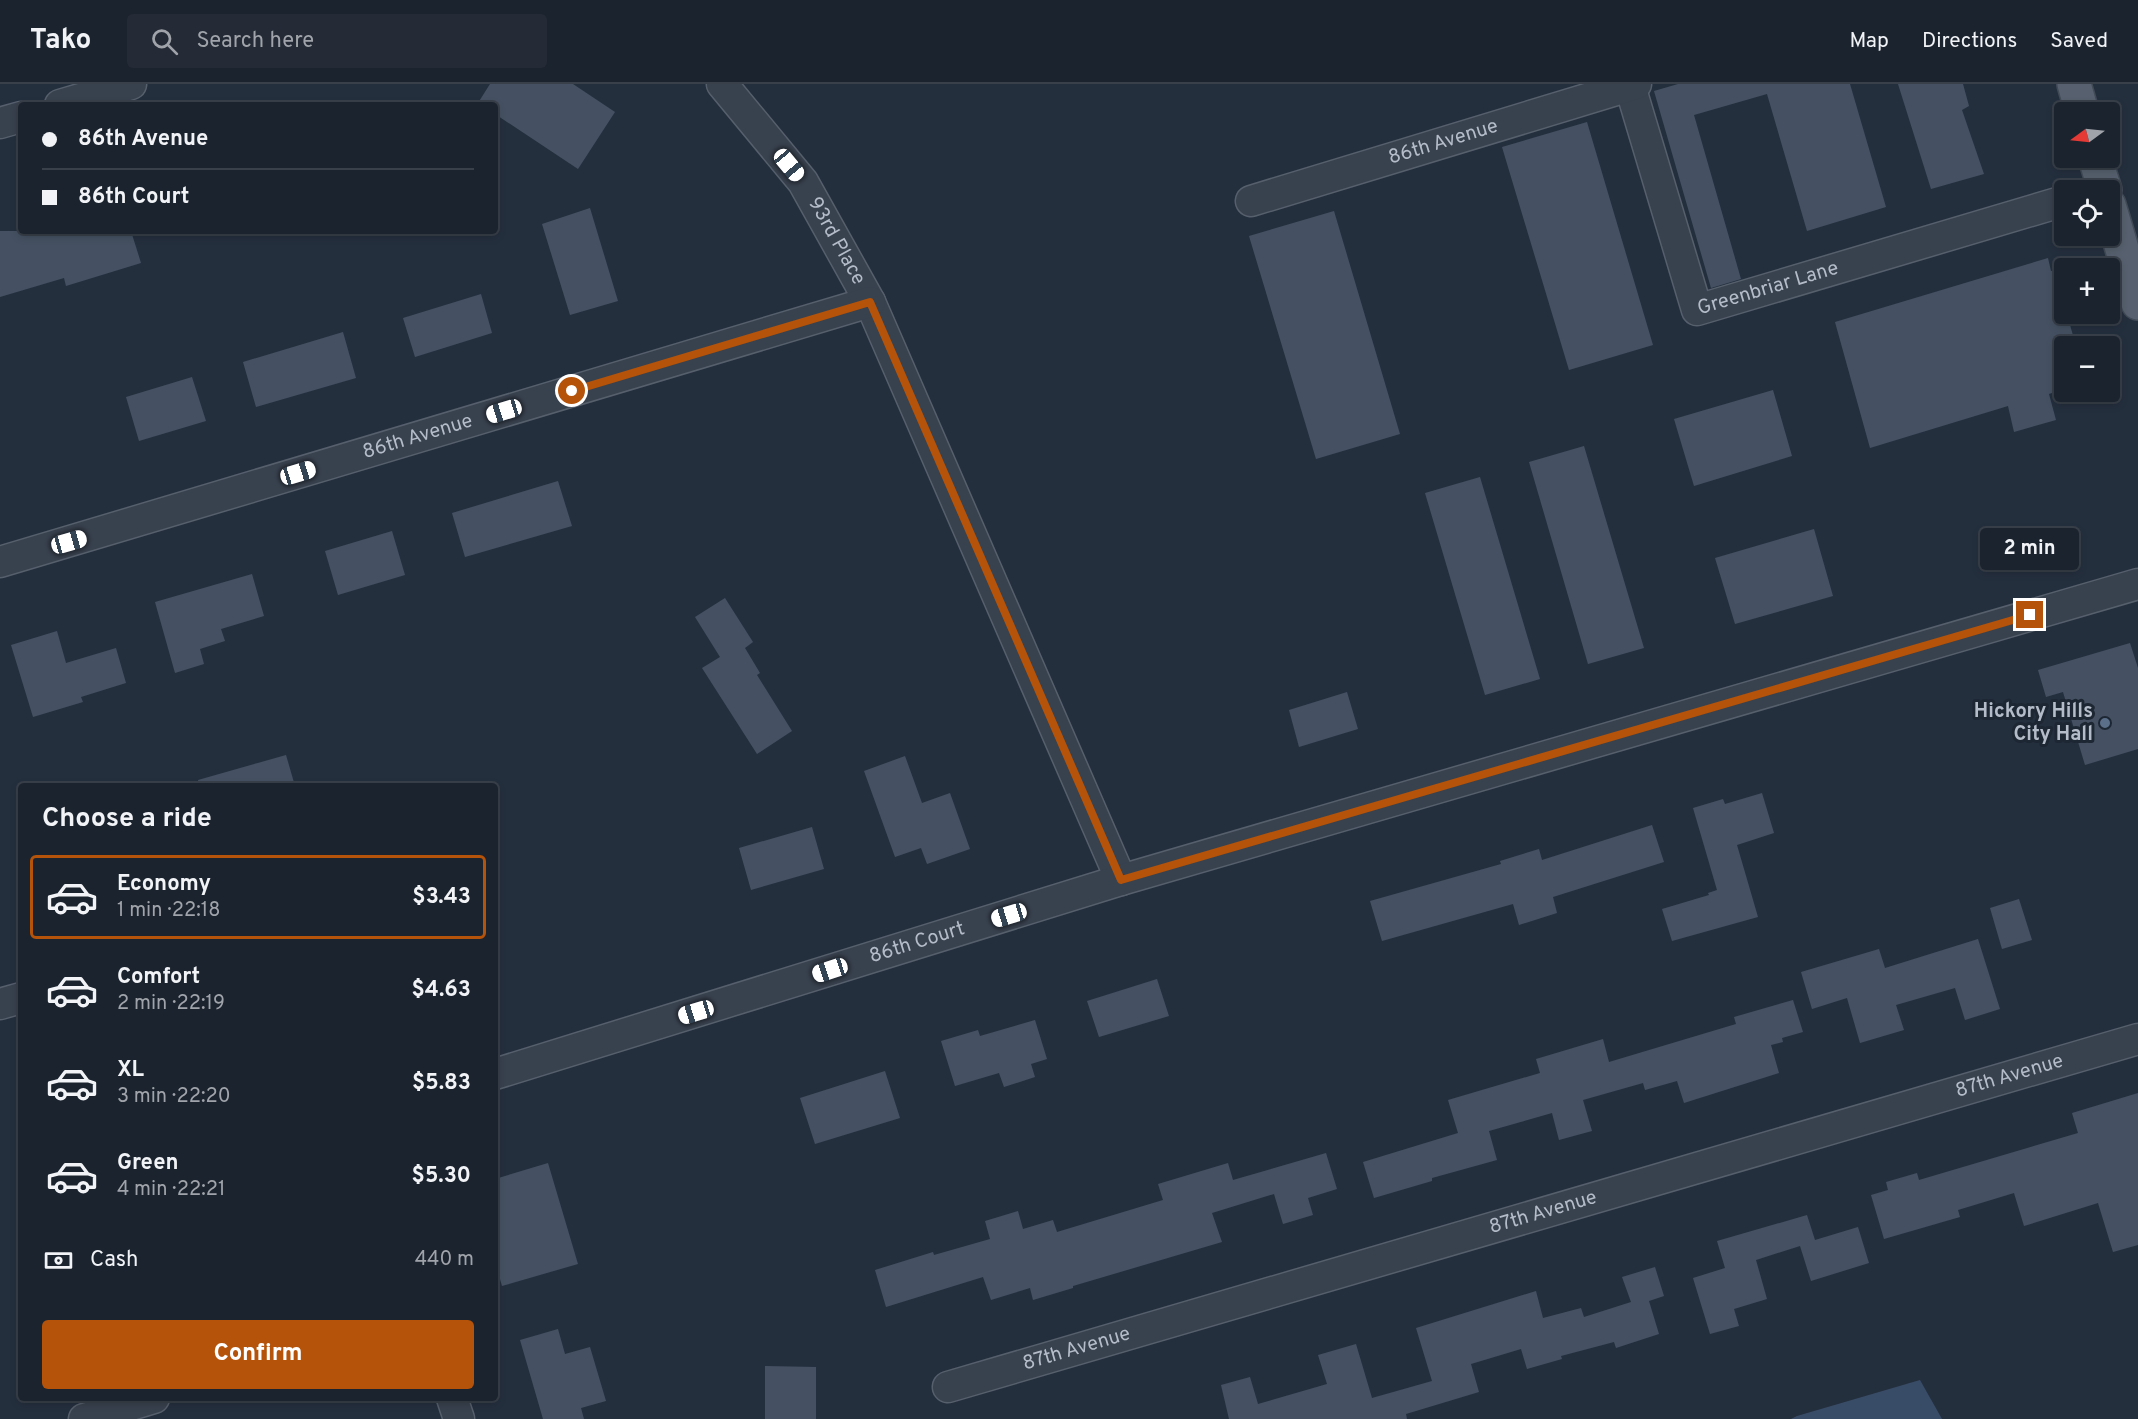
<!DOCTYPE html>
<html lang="en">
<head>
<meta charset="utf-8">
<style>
  body { margin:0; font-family:Overpass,sans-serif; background:#242b36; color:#f1f3f6; height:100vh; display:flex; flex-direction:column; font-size:22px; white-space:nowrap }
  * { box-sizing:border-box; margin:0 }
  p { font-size:20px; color:#a0a4aa }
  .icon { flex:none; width:33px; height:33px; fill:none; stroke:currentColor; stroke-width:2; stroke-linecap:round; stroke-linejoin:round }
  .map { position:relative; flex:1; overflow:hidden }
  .sheet { position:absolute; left:18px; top:699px; width:480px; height:618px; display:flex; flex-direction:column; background:#1b232e; border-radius:6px; box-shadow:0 3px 9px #0003,0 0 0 2px #39404a }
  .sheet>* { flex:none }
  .hud { position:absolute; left:18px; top:18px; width:480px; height:132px; border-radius:6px; box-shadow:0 3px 9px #0003,0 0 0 2px #39404a; display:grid; align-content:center; height:132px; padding:0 24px; background:#1b232e }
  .needle { width:39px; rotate:255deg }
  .buttons { position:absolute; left:2054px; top:18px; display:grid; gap:12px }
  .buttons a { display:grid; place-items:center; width:66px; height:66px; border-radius:6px; background:#1b232e; box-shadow:0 3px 9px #0003,0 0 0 2px #39404a; font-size:30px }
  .end { position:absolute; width:27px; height:27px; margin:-14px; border:8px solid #b45309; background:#fff; box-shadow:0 0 0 3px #fff }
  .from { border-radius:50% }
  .bubble { position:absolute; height:42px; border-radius:6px; background:#1b232e; box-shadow:0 3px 9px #0003,0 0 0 2px #39404a; font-size:20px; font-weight:700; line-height:42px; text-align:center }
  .car { position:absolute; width:18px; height:36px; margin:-18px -9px; border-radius:8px; box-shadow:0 0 4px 2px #0007; background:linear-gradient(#fff 24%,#345 0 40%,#fff 0 76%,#345 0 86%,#fff 0) }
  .hud b { display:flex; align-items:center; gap:21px; height:57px; font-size:22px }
  .hud b+b { border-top:2px solid #39404a }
  .hud i { width:15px; height:15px; background:#f1f3f6 }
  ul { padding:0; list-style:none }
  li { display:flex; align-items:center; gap:18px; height:84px; margin:0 12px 9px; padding:0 12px; border:3px solid transparent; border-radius:6px }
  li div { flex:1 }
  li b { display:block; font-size:22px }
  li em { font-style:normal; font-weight:700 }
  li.selected { border-color:#b45309 }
  li>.icon { width:54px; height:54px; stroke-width:1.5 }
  h2 { padding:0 24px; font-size:27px; line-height:72px }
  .pay { display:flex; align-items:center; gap:15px; height:66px; padding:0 24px; font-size:22px }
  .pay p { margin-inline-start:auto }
  .primary-button { display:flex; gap:12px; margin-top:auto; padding:12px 24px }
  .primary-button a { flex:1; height:69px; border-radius:6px; background:#b45309; color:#fff; font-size:24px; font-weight:700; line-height:69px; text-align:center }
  header { display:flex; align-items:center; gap:36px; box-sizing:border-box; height:84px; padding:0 30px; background:#1b232e; border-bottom:2px solid #39404a }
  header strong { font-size:28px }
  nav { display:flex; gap:33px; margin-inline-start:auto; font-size:21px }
  .search { width:420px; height:54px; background:#242b36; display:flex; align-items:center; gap:15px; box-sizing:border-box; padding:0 21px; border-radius:6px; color:#a0a4aa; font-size:22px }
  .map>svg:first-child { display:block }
  .water { fill:#394c67 }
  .building { fill:#455162 }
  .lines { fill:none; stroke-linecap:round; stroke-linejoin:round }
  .street-casing { stroke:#565f6c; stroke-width:33 }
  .primary-casing { stroke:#414a57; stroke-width:36 }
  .street { stroke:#38414e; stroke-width:30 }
  .primary { stroke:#56606e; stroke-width:33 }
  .route { stroke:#b45309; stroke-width:8 }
  .service-dot { fill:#5c6f8a; stroke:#1d2633; stroke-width:2 }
  .labels { text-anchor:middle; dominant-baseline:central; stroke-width:6; stroke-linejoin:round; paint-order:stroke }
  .street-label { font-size:20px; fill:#b4bcc9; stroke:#1d2633 }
  .poi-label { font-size:20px; font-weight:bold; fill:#b4bcc9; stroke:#1d2633; text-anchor:end }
</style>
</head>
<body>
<header>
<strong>Tako</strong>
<div class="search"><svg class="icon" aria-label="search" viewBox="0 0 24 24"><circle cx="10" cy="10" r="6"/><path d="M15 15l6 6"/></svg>Search here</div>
<nav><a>Map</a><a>Directions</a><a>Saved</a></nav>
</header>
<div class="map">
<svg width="2138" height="1335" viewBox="0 0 2138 1335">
  <rect width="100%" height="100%" fill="#242f3e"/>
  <!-- water -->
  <path class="water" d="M1920,1296l22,39h-151l6,-3z"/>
  <!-- building -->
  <path class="building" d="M490,0h83l42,28 -37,57 -83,-55v-9h-14l-3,-2z
    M1678,0h172l36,123 -79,24 -40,-137 -73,21 47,164 -30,9 -57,-197z
    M1898,0h65l6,22 -7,4 22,64 -53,15z
    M1587,38l66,223 -84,25 -67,-223z
    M590,124l28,93 -48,14 -28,-91z
    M1334,127l66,223 -84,25 -67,-223z
    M0,147h131l10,32 -75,23 -2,-8 -64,19z
    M2048,174l3,13 4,-1 9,33v11h3l7,25 -3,1 2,6h-9v43l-15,5 7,26 -42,12 -6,-26 -138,42 -35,-126z
    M481,210l11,39 -77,24 -12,-39z
    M343,248l13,46 -100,29 -13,-45z
    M192,293l14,44 -67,20 -13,-44z
    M1773,306l19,66 -98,30 -20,-67z
    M1584,362l60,202 -56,16 -59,-202z
    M1480,393l60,202 -55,16 -60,-202z
    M558,397l14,45 -107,31 -13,-44z
    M1814,445l19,67 -98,28 -20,-66z
    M392,447l13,44 -67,20 -13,-44z
    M252,490l12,42 -43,13 4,12 -25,8 4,15 -29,9 -20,-71z
    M725,514l28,44 -8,6 15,25 -3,2 35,56 -35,23 -55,-86 18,-11 -25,-40z
    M57,547l9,32 50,-15 10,35 -45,14 2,5 -50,15 -22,-72z
    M2130,559l8,25v81l-53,16 -22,-73 -17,5 -8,-27z
    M1347,608l11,37 -59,18 -10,-37z
    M286,671l9,31h-96l-1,-6z
    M905,672l17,47 28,-10 20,56 -43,15 -6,-16 -26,9 -31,-86z
    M1762,709l12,40 -37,12 21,72 -86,24 -10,-32 47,-14 -1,-2 9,-3 -24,-82 30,-9 2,5z
    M1652,741l12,37 -111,35 4,16 -38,12 -6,-21 -131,37 -12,-40 131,-37 -1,-3 39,-12 3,11z
    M812,743l12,42 -73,21 -12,-42z
    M2019,815l13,41 -30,9 -12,-41z
    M1978,855l22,70 -35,11 -10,-32 -59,17 8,25 -44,13 -13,-45 -35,11 -11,-37 78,-23 6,19z
    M1157,895l12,37 -70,21 -12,-36z
    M1793,916l10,32 -21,6 1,4 -12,3 8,28 -95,30 -7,-22 -32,9 -2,-7 -60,17 9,31 -33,9 -7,-27 -63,18 8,29 -65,18v3l-58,17 -11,-36 95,-29 -10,-33 92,-27 -4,-14 67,-20 6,23 127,-38 -2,-7z
    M1035,936l12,39 -16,5 4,13 -31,10 -5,-14 -44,13 -14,-45 37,-11 2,6z
    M885,987l15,47 -85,26 -15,-46z
    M2138,1009v152l-25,7 -15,-49 -74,23 -10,-33 -56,17 2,7 -76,22 -13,-44 17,-5 -2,-8 31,-9 2,7 159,-47 -6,-20z
    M1326,1069l11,36 -29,9 5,17 -30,9 -9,-30 -62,19 10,29 -149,44v2l-40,12 -3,-12 -39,12 -8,-23 -97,30 -11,-37 58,-18 1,3 56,-16 -5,-18 33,-10 5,18 30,-9 4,12 106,-32 -5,-16 70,-21 5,17z
    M548,1079l30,101 -76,22 -7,-24v-83z
    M1807,1131l8,25 43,-13 11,36 -58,18 -11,-35 -44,14 11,39 -33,10 5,17 -29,8 -17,-56 32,-10 -8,-27z
    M1655,1183l9,29 -15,5 10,33 -43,14 -2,-6 -53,14 1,3 -35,10 -6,-20 -50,15 8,28 -73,22 1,5h-178l-8,-34 29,-8 8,27 69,-20 -9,-29 38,-11 16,54 60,-17 -16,-53 120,-37 7,27 38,-10 3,9 47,-15 -9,-25z
    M558,1245l7,25 25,-7 16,54 -25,7 3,11h-41l-23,-79z
    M765,1282l51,1v52h-51z"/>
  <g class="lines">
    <defs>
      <g id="street">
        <path id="s1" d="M722,0l81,98 67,120 251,578"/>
        <path id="s2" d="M1630,2l67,224 367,-109"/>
        <path d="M60,21l71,-21"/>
        <path d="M0,39l21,-6"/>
        <path id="s3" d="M1251,117l385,-117"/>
        <path id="s4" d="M0,478l870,-260"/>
        <path d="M0,920l21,-6"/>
        <path id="s5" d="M495,990l626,-194 1017,-296"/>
        <path id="s6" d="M948,1303l1190,-348"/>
        <path d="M452,1314l7,21"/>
        <path d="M84,1335l70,-21"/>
      </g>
      <path id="primary" d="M2074,0l8,28
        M2095,74l10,32
        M2109,121l29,98"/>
    </defs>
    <!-- street casing -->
    <use href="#street" class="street-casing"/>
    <!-- primary casing -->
    <use href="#primary" class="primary-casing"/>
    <!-- street -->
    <use href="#street" class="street"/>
    <!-- primary -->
    <use href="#primary" class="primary"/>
  </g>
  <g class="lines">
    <!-- route -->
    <path class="route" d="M572,307l298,-89 251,578 909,-265"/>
  </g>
  <!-- markers -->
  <circle class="service-dot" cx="2105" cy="639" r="6"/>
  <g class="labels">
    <!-- street labels -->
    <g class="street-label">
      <text stroke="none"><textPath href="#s3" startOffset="201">86th Avenue</textPath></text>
      <text stroke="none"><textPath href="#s1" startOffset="195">93rd Place</textPath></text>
      <text stroke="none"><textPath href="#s2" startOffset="308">Greenbriar Lane</textPath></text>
      <text stroke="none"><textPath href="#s4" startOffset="436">86th Avenue</textPath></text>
      <text stroke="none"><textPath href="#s5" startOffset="442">86th Court</textPath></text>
      <text stroke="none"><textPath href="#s6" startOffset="1106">87th Avenue</textPath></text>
      <text stroke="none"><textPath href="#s6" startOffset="620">87th Avenue</textPath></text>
      <text stroke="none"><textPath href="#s6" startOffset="134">87th Avenue</textPath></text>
    </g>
    <!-- poi labels -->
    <g class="poi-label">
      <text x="2093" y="628">Hickory Hills<tspan x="2093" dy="23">City Hall</tspan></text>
    </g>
  </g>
</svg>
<div class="buttons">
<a><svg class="needle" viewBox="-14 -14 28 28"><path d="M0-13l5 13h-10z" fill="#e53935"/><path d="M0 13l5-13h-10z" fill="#a0a4aa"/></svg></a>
<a><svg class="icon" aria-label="locate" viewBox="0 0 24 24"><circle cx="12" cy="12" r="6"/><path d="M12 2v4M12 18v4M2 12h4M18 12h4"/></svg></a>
<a>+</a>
<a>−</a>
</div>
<i class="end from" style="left:572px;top:307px"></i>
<i class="end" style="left:2030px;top:531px"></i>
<div class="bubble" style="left:1980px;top:444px;width:99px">2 min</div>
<i class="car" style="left:789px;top:81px;rotate:140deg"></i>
<i class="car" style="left:504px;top:327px;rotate:253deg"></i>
<i class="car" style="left:298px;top:389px;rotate:73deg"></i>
<i class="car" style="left:69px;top:458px;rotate:74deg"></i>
<i class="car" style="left:1009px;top:831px;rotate:253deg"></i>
<i class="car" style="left:830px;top:886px;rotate:252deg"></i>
<i class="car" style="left:696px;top:928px;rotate:253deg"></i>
<div class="hud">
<b><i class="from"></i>86th Avenue</b>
<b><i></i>86th Court</b>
</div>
<section class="sheet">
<h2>Choose a ride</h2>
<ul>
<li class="selected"><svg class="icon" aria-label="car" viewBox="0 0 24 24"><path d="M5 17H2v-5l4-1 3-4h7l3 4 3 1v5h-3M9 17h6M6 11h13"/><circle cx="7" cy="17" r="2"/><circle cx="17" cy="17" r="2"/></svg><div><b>Economy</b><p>1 min · 22:18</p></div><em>$3.43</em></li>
<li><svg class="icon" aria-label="car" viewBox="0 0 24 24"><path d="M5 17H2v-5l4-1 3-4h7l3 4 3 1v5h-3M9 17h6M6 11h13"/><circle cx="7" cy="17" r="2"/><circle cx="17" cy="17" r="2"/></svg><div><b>Comfort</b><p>2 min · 22:19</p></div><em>$4.63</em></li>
<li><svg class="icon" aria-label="car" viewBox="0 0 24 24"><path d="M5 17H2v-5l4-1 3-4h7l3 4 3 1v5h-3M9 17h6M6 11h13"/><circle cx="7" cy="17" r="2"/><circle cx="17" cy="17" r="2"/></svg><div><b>XL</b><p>3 min · 22:20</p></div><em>$5.83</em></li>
<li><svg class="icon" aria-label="car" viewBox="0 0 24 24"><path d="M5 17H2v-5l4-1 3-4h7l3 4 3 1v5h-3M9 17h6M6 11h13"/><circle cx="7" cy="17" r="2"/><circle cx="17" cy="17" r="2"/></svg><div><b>Green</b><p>4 min · 22:21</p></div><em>$5.30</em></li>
</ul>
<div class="pay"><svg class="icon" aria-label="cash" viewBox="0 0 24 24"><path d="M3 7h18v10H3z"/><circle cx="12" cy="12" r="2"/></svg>Cash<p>440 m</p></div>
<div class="primary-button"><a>Confirm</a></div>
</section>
</div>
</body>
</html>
